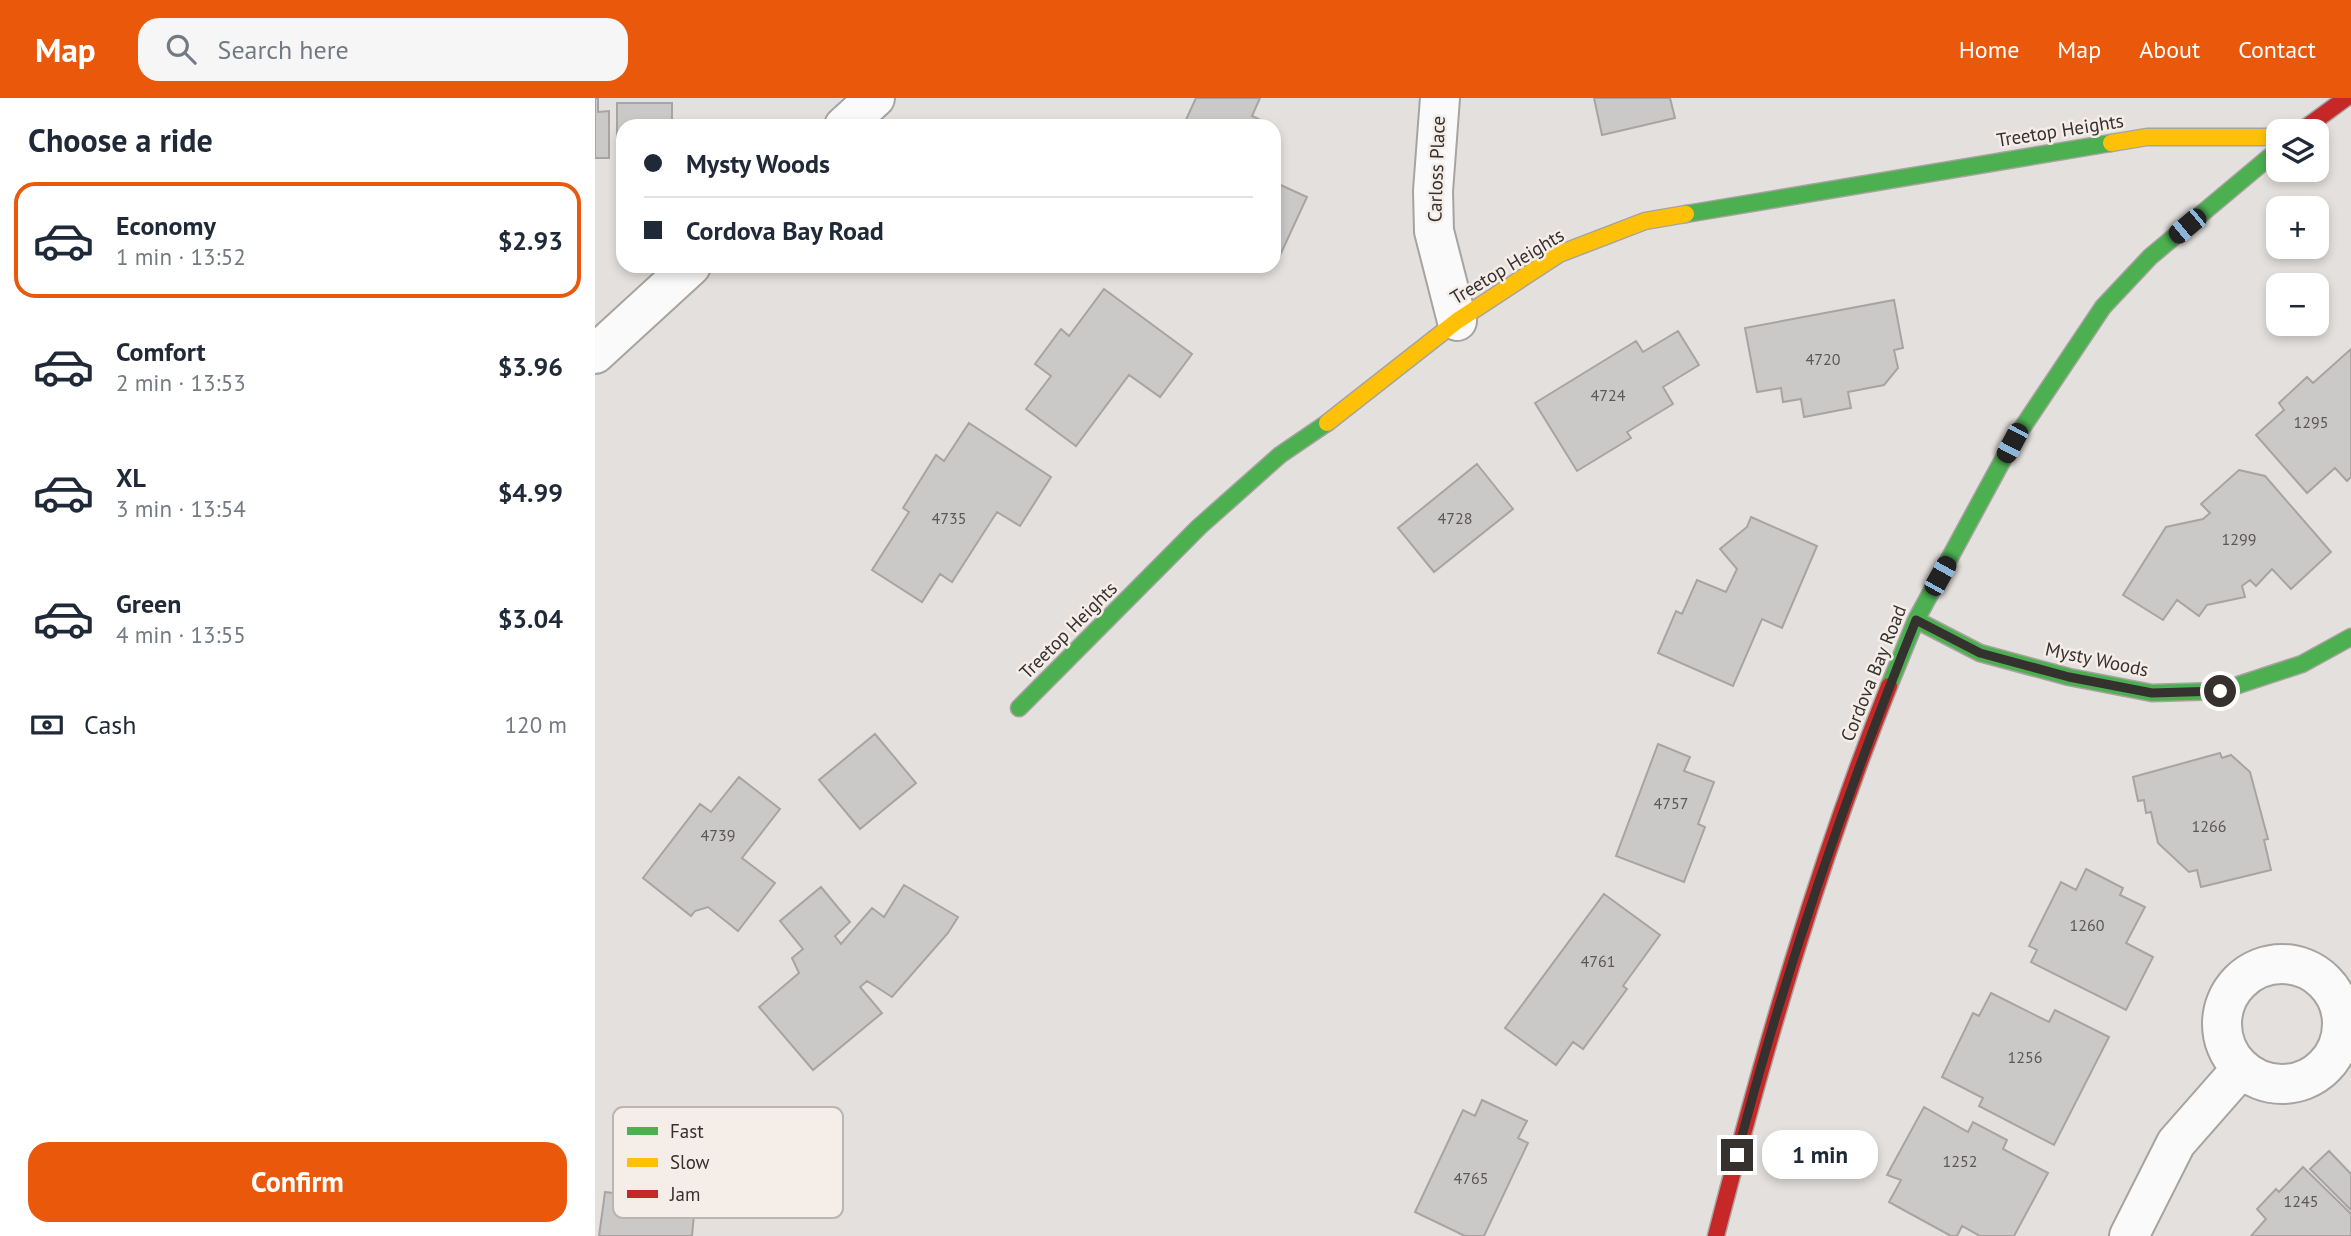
<!DOCTYPE html>
<html lang="en">
<head>
<meta charset="utf-8">
<style>
  body { margin:0; font-family:"PT Sans",sans-serif; background:#f6f6f7; color:#1f2937; height:100vh; display:flex; flex-direction:column; font-size:26px; white-space:nowrap }
  * { box-sizing:border-box; margin:0 }
  p { font-size:23px; color:#747a83 }
  .icon { flex:none; width:38px; height:38px; fill:none; stroke:currentColor; stroke-width:2; stroke-linecap:round; stroke-linejoin:round }
  .map { position:relative; flex:1; overflow:hidden }
  .details { display:flex; flex-direction:column; background:#fff; width:595px }
  .details>* { flex:none }
  .top-card { position:absolute; left:21px; top:21px; width:665px; height:154px; border-radius:21px; box-shadow:0 4px 10px #0003; display:grid; align-content:center; height:154px; padding:0 28px; background:#fff }
  .buttons { position:absolute; left:1671px; top:21px; display:grid; gap:14px }
  .buttons a { display:grid; place-items:center; width:63px; height:63px; border-radius:14px; background:#fff; box-shadow:0 4px 10px #0003; font-size:35px }
  .end { position:absolute; width:32px; height:32px; margin:-16px; border:9px solid #34312f; background:#fff; box-shadow:0 0 0 4px #fff }
  .from { border-radius:50% }
  .bubble { position:absolute; height:49px; border-radius:21px; background:#fff; box-shadow:0 4px 10px #0003; font-size:23px; font-weight:600; line-height:49px; text-align:center }
  .car { position:absolute; width:21px; height:42px; margin:-21px -10px; border-radius:9px; box-shadow:0 0 5px 2px #0007; background:linear-gradient(#222 24%,#8ab4d8 0 40%,#222 0 76%,#8ab4d8 0 86%,#222 0) }
  .top-card b { display:flex; align-items:center; gap:24px; height:66px; font-size:26px }
  .top-card b+b { border-top:2px solid #e0e1e3 }
  .top-card i { width:18px; height:18px; background:#1f2937 }
  ul { padding:0; list-style:none }
  li { display:flex; align-items:center; gap:21px; height:116px; margin:0 14px 10px; padding:0 14px; border:4px solid transparent; border-radius:21px }
  li div { flex:1 }
  li b { display:block; font-size:26px }
  li em { font-style:normal; font-weight:600 }
  li.current { border-color:#ea580c }
  li>.icon { width:63px; height:63px; stroke-width:1.5 }
  h2 { padding:0 28px; font-size:32px; line-height:84px }
  .pay { display:flex; align-items:center; gap:18px; height:77px; padding:0 28px; font-size:26px }
  .pay p { margin-inline-start:auto }
  .button { display:flex; gap:14px; margin-top:auto; padding:14px 28px }
  .button a { flex:1; height:80px; border-radius:21px; background:#ea580c; color:#fff; font-size:28px; font-weight:600; line-height:80px; text-align:center }
  header { display:flex; align-items:center; gap:42px; box-sizing:border-box; height:98px; padding:0 35px; background:#ea580c; color:#fff }
  header strong { font-size:33px }
  nav { display:flex; gap:38px; margin-inline-start:auto; font-size:24px }
  .search { width:490px; height:63px; background:#f6f6f7; display:flex; align-items:center; gap:18px; box-sizing:border-box; padding:0 24px; border-radius:21px; color:#747a83; font-size:26px }
  main { display:flex; flex:1; min-height:0 }
  .map>svg:first-child { display:block }
  .building { fill:#cbc8c8; stroke:#a7a4a3; stroke-width:2 }
  .lines { fill:none; stroke-linecap:round; stroke-linejoin:round }
  .street-casing { stroke:#a6a3a0; stroke-width:42 }
  .fast-casing { stroke:#a6a3a0; stroke-width:19 }
  .slow-casing { stroke:#a6a3a0; stroke-width:19 }
  .jam-casing { stroke:#a6a3a0; stroke-width:19 }
  .street { stroke:#fbfafa; stroke-width:38 }
  .fast { stroke:#4caf50; stroke-width:16 }
  .slow { stroke:#ffc107; stroke-width:16 }
  .jam { stroke:#c62828; stroke-width:16 }
  .route { stroke:#34312f; stroke-width:9 }
  .labels { text-anchor:middle; dominant-baseline:central; stroke-width:5; stroke-linejoin:round; paint-order:stroke }
  .number-label { font-size:16px; fill:#5a5755 }
  .street-label { font-size:19px; fill:#34312f; stroke:#f5ede7 }
  .key { fill:#f5ede7; stroke:#bbb5b0; stroke-width:2 }
  .key-label { font-size:19px; fill:#34312f }
</style>
</head>
<body>
<header>
<strong>Map</strong>
<div class="search"><svg class="icon" aria-label="search" viewBox="0 0 24 24"><circle cx="10" cy="10" r="6"/><path d="M15 15l6 6"/></svg>Search here</div>
<nav><a>Home</a><a>Map</a><a>About</a><a>Contact</a></nav>
</header>
<main>
<section class="details">
<h2>Choose a ride</h2>
<ul>
<li class="current"><svg class="icon" aria-label="car" viewBox="0 0 24 24"><path d="M5 17H2v-5l4-1 3-4h7l3 4 3 1v5h-3M9 17h6M6 11h13"/><circle cx="7" cy="17" r="2"/><circle cx="17" cy="17" r="2"/></svg><div><b>Economy</b><p>1 min · 13:52</p></div><em>$2.93</em></li>
<li><svg class="icon" aria-label="car" viewBox="0 0 24 24"><path d="M5 17H2v-5l4-1 3-4h7l3 4 3 1v5h-3M9 17h6M6 11h13"/><circle cx="7" cy="17" r="2"/><circle cx="17" cy="17" r="2"/></svg><div><b>Comfort</b><p>2 min · 13:53</p></div><em>$3.96</em></li>
<li><svg class="icon" aria-label="car" viewBox="0 0 24 24"><path d="M5 17H2v-5l4-1 3-4h7l3 4 3 1v5h-3M9 17h6M6 11h13"/><circle cx="7" cy="17" r="2"/><circle cx="17" cy="17" r="2"/></svg><div><b>XL</b><p>3 min · 13:54</p></div><em>$4.99</em></li>
<li><svg class="icon" aria-label="car" viewBox="0 0 24 24"><path d="M5 17H2v-5l4-1 3-4h7l3 4 3 1v5h-3M9 17h6M6 11h13"/><circle cx="7" cy="17" r="2"/><circle cx="17" cy="17" r="2"/></svg><div><b>Green</b><p>4 min · 13:55</p></div><em>$3.04</em></li>
</ul>
<div class="pay"><svg class="icon" aria-label="cash" viewBox="0 0 24 24"><path d="M3 7h18v10H3z"/><circle cx="12" cy="12" r="2"/></svg>Cash<p>120 m</p></div>
<div class="button"><a>Confirm</a></div>
</section>
<div class="map">
<svg width="1756" height="1138" viewBox="0 0 1756 1138">
  <rect width="100%" height="100%" fill="#e4e0dd"/>
  <!-- building -->
  <path class="building" d="M0,0h3v14l11,-1v47h-14z
    M601,0h64l-8,18 20,9 -89,1z
    M999,0h76l5,20 -73,17z
    M22,5h55v23h-49v25h-6z
    M679,84l33,15 -31,67 -2,-1z
    M509,191l88,65 -32,43 -31,-22 -53,71 -50,-37 25,-33 -16,-12 26,-35 8,7z
    M1299,202l9,48 -9,2 4,18 -14,17 -36,7 3,16 -47,9 -3,-18 -18,3 -2,-14 -24,4 -12,-64z
    M1083,233l21,34 -36,22 10,17 -46,28 4,6 -54,33 -42,-68 101,-62 7,11z
    M1756,251v128l-4,4 -12,-13 -28,25 -51,-58 28,-25 -5,-7 28,-26 6,6z
    M374,325l82,54 -31,49 -23,-14 -45,70 -12,-8 -18,28 -50,-32 37,-58 -6,-4 33,-53 8,6z
    M882,366l36,45 -79,63 -36,-44z
    M1644,372l26,6 66,76 -40,37 -19,-20 -16,17 -6,-6 -8,6 3,11 -38,8 -8,11 -22,-16 -14,20 -40,-25 43,-68 37,-8 7,-6 -9,-9z
    M1156,419l66,29 -35,82 -20,-9 -29,67 -75,-33 18,-42 6,3 15,-34 29,12 11,-23 -17,-20 27,-22z
    M280,636l41,49 -56,46 -41,-49z
    M1063,646l32,13 -6,14 30,11 -16,42 7,3 -21,55 -68,-26z
    M1625,655l2,5 9,-3 19,17 18,67 -4,1 7,30 -70,17 -4,-17 -8,2 -31,-29 -7,-31 -5,1 -2,-13 -6,1 -5,-24z
    M144,679l41,32 -38,49 33,25 -37,48 -30,-24 -13,4 -4,5 -48,-38 57,-74 11,8z
    M1491,771l37,19 -3,7 25,12 -19,36 27,14 -27,53 -95,-48 6,-12 -8,-4 32,-64 15,8z
    M309,787l54,32 -10,16 -56,64 -25,-16 -7,6 22,26 -69,57 -54,-63 40,-34 -7,-15 11,-9 -23,-28 41,-34 29,35 -15,14 6,8 31,-36 12,9z
    M1009,796l56,41 -37,51 4,3 -44,60 -10,-7 -17,23 -51,-37z
    M1396,895l58,29 6,-12 54,27 -55,108 -75,-39 4,-8 -41,-21 31,-64 6,3z
    M887,1002l45,21 -9,17 10,5 -44,93h-19l-50,-24 48,-102 12,6z
    M1329,1009l44,25 5,-10 34,18 -4,9 45,24 -34,63h-34l-18,-10 -5,10h-6l-62,-34 12,-22 -14,-5z
    M1734,1053l22,23v36l-41,-41z
    M1708,1069l48,47v22h-100l15,-17 -9,-10 19,-20 3,3z
    M10,1094l90,11 -3,33h-93z"/>
  <g class="lines">
    <defs>
      <path id="street" d="M845,0l-7,93 1,40 23,90
        M249,28l31,-28
        M0,256l96,-88
        M1627 926a60 60 0 1 1 120 0a60 60 0 1 1-120 0Z
        M1534,1138l47,-93 65,-74"/>
      <path id="fast" d="M1091,116l425,-71
        M1321,522l64,33 89,24 83,16 68,-2 82,-27 49,-27
        M1294,588l27,-66 96,-177 91,-136 47,-50 129,-108
        M424,610l180,-181 81,-72 47,-32"/>
      <path id="slow" d="M1516,45l36,-6h132
        M732,325l130,-102 102,-67 86,-33 41,-7"/>
      <path id="jam" d="M1706,33l45,-33
        M1121,1138c48,-186 102,-372 173,-550"/>
    </defs>
    <!-- street casing -->
    <use href="#street" class="street-casing"/>
    <!-- fast casing -->
    <use href="#fast" class="fast-casing"/>
    <!-- slow casing -->
    <use href="#slow" class="slow-casing"/>
    <!-- jam casing -->
    <use href="#jam" class="jam-casing"/>
    <!-- street -->
    <use href="#street" class="street"/>
    <!-- fast -->
    <use href="#fast" class="fast"/>
    <!-- slow -->
    <use href="#slow" class="slow"/>
    <!-- jam -->
    <use href="#jam" class="jam"/>
  </g>
  <g class="lines">
    <!-- route -->
    <path class="route" d="M1142,1057c47,-182 109,-361 179,-535l64,33 89,24 83,16 68,-2"/>
  </g>
  <g class="labels">
    <!-- number labels -->
    <g class="number-label">
      <text x="1228" y="261">4720</text>
      <text x="1013" y="297">4724</text>
      <text x="1716" y="324">1295</text>
      <text x="354" y="420">4735</text>
      <text x="860" y="420">4728</text>
      <text x="1644" y="441">1299</text>
      <text x="1076" y="705">4757</text>
      <text x="1614" y="728">1266</text>
      <text x="123" y="737">4739</text>
      <text x="1492" y="827">1260</text>
      <text x="1003" y="863">4761</text>
      <text x="1430" y="959">1256</text>
      <text x="1365" y="1063">1252</text>
      <text x="876" y="1080">4765</text>
      <text x="1706" y="1103">1245</text>
    </g>
    <!-- street labels -->
    <g class="street-label">
      <text transform="translate(1465 32) rotate(-9)">Treetop Heights</text>
      <text transform="translate(841 71) rotate(-88)">Carloss Place</text>
      <text transform="translate(912 168) rotate(-31)">Treetop Heights</text>
      <text transform="translate(473 532) rotate(-45)">Treetop Heights</text>
      <text transform="translate(1502 561) rotate(12)">Mysty Woods</text>
      <text transform="translate(1278 575) rotate(-68)">Cordova Bay Road</text>
    </g>
  </g>
  <!-- legend -->
  <rect x="18" y="1009" width="230" height="111" rx="10" class="key"/>
  <rect x="32" y="1029" width="31" height="8" fill="#4caf50"/>
  <rect x="32" y="1060" width="31" height="9" fill="#ffc107"/>
  <rect x="32" y="1092" width="31" height="8" fill="#c62828"/>
  <g class="key-label">
    <text x="75" y="1040">Fast</text>
    <text x="75" y="1071">Slow</text>
    <text x="75" y="1103">Jam</text>
  </g>
</svg>
<div class="buttons">
<a><svg class="icon" aria-label="layers" viewBox="0 0 24 24"><path d="M12 4l9 5-9 5-9-5zM3 14l9 5 9-5"/></svg></a>
<a>+</a>
<a>−</a>
</div>
<i class="end from" style="left:1625px;top:593px"></i>
<i class="end" style="left:1142px;top:1057px"></i>
<div class="bubble" style="left:1167px;top:1032px;width:116px">1 min</div>
<i class="car" style="left:1592px;top:128px;rotate:230deg"></i>
<i class="car" style="left:1417px;top:345px;rotate:208deg"></i>
<i class="car" style="left:1345px;top:478px;rotate:29deg"></i>
<div class="top-card">
<b><i class="from"></i>Mysty Woods</b>
<b><i></i>Cordova Bay Road</b>
</div>
</div>
</main>
</body>
</html>
